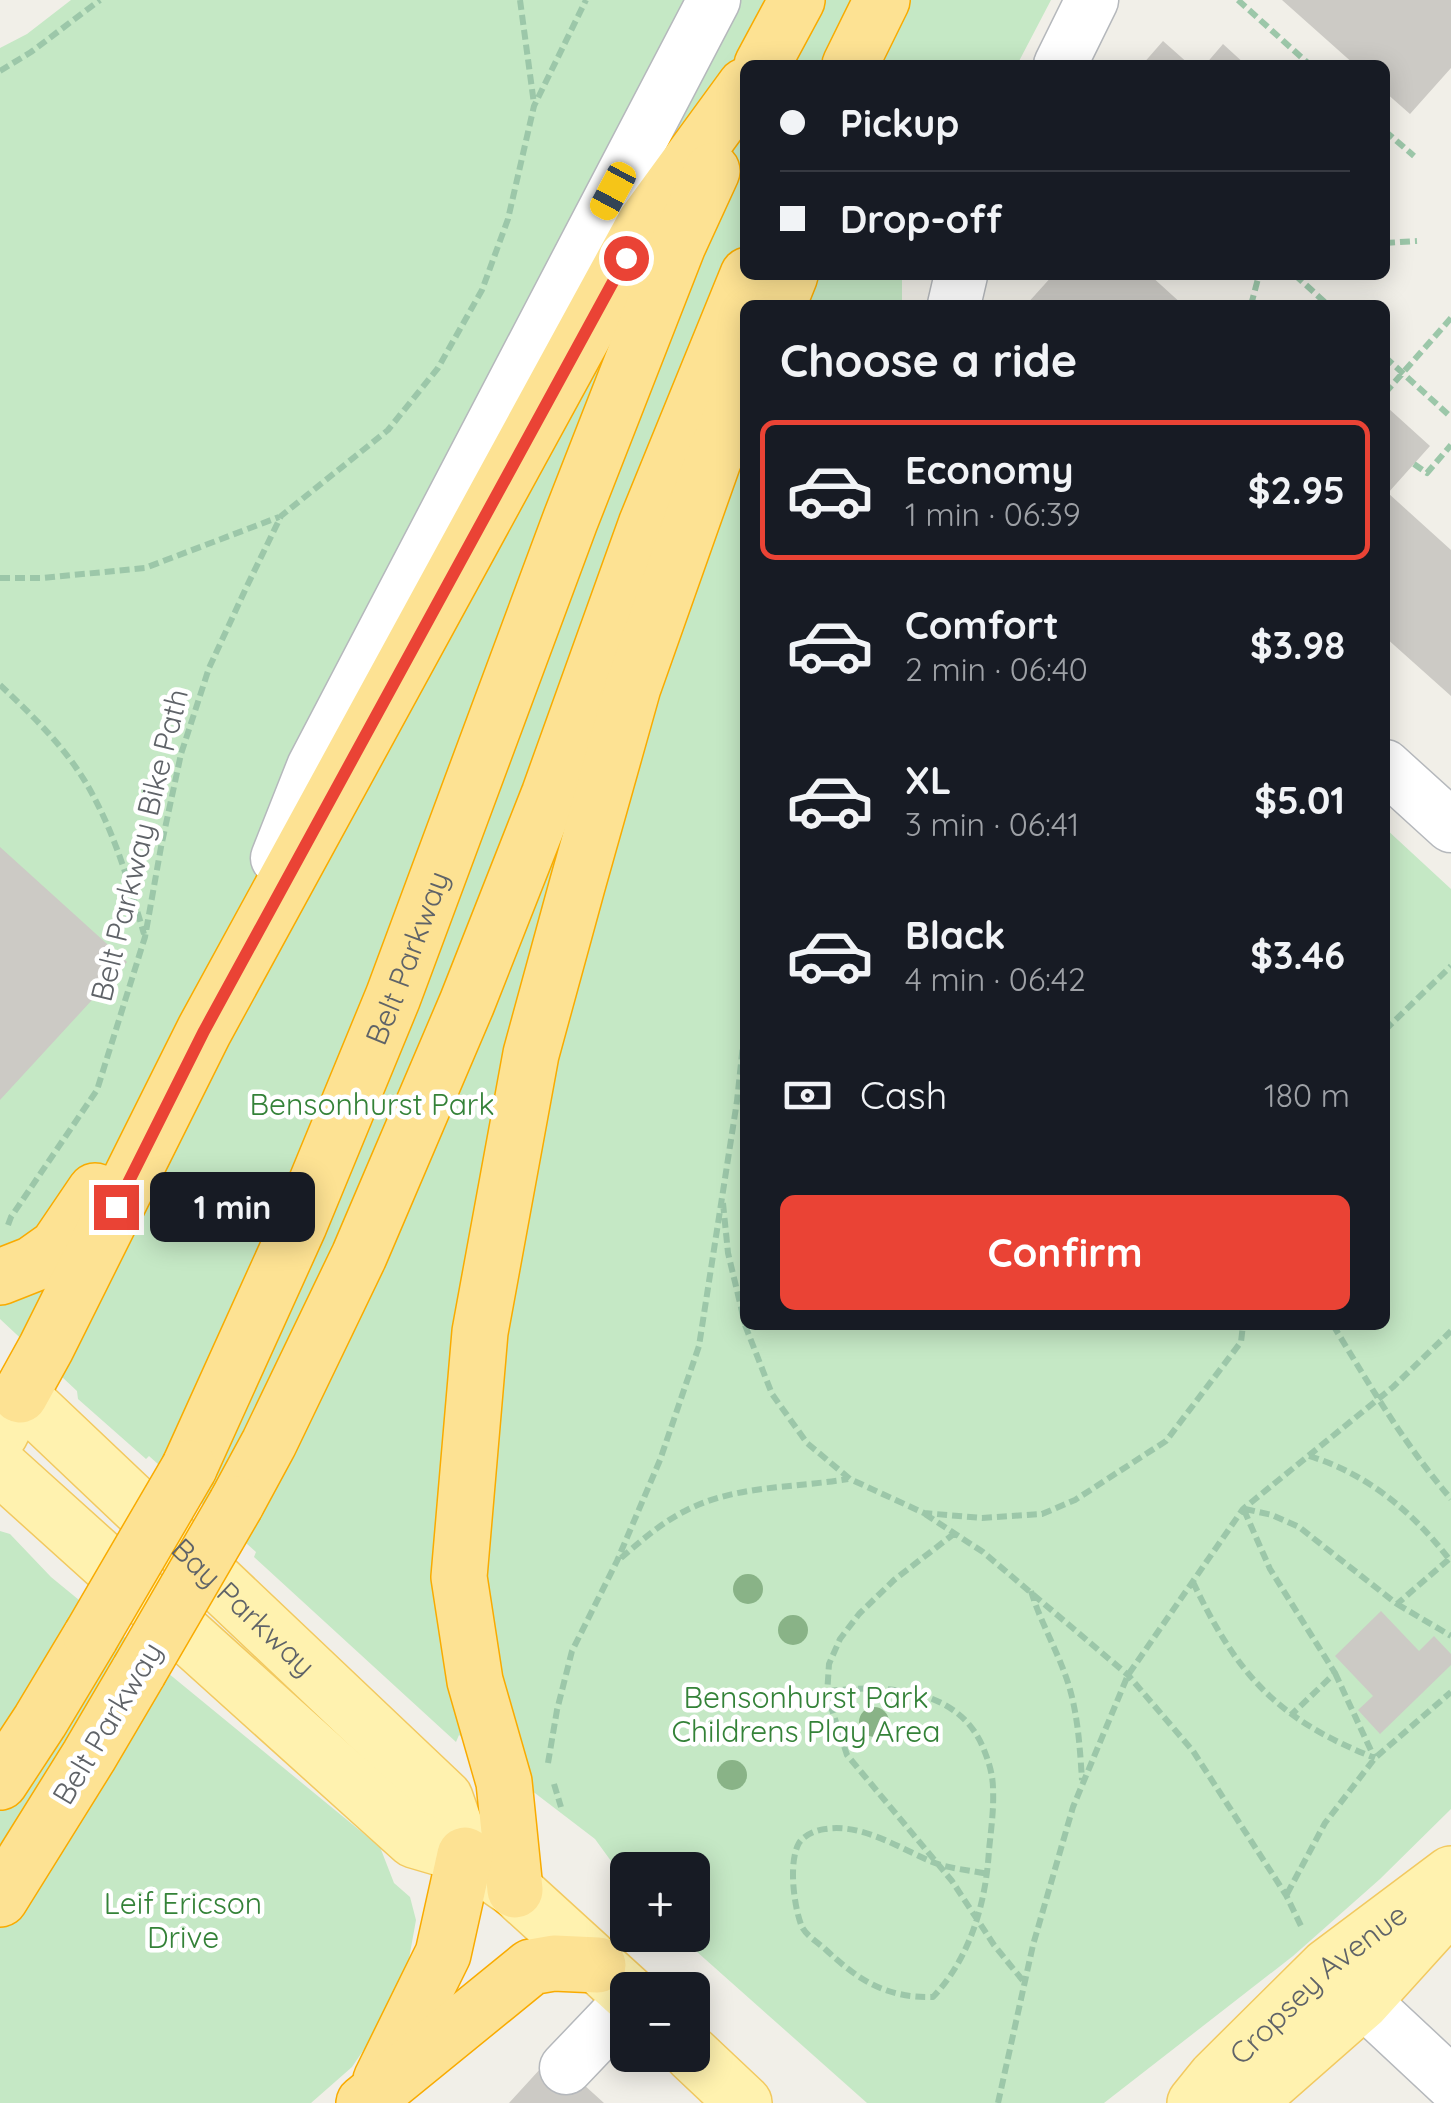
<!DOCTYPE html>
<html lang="en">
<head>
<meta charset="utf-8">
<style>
  body { margin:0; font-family:Quicksand,sans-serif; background:#242831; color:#f1f3f6; height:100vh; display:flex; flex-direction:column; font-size:38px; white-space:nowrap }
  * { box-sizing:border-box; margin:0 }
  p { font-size:32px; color:#9ea1a6 }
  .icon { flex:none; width:55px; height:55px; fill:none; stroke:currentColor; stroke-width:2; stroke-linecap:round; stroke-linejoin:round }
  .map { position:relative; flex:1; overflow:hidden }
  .side { position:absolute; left:740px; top:300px; width:650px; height:1030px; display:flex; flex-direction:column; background:#171b24; border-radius:15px; box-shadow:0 5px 25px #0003 }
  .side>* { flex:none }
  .guide { position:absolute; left:740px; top:60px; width:650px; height:220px; border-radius:15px; box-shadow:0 5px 25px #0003; display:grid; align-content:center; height:220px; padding:0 40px; background:#171b24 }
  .buttons { position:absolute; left:610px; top:1852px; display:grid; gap:20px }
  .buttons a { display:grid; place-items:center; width:100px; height:100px; border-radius:15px; background:#171b24; box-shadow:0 5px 25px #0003; font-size:50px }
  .end { position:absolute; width:45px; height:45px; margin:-22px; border:12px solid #ea4335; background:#fff; box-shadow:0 0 0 5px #fff }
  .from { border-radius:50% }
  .bubble { position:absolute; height:70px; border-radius:15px; background:#171b24; box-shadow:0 5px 25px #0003; font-size:32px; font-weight:700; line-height:70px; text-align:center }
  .car { position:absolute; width:30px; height:60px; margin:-30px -15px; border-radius:12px; box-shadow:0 0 8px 2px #0007; background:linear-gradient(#f5c518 24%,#345 0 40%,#f5c518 0 76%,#345 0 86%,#f5c518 0) }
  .guide b { display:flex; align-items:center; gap:35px; height:95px; font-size:38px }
  .guide b+b { border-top:2px solid #363941 }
  .guide i { width:25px; height:25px; background:#f1f3f6 }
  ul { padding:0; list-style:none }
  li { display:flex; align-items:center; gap:30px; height:140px; margin:0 20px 15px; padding:0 20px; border:5px solid transparent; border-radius:15px }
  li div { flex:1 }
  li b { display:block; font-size:38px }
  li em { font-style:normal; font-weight:700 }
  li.selected { border-color:#ea4335 }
  li>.icon { width:90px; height:90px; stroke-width:1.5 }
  h2 { padding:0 40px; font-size:45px; line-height:120px }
  .pay { display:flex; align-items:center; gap:25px; height:110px; padding:0 40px; font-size:38px }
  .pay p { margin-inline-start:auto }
  .button { display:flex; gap:20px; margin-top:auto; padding:20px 40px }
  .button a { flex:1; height:115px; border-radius:15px; background:#ea4335; color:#fff; font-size:40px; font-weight:700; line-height:115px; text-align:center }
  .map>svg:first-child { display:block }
  .green { fill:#c5e8c5 }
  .building { fill:#cccac5 }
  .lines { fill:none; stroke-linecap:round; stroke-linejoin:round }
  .minor-casing { stroke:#b5b8bc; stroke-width:55 }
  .major-casing { stroke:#f2c960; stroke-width:58 }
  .highway-casing { stroke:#f9ab00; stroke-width:58 }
  .path { stroke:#9cc7a9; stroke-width:6; stroke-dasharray:10 5; stroke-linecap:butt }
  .minor { stroke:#fff; stroke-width:52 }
  .major { stroke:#fff2af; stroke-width:55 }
  .highway { stroke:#fde293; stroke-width:55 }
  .highway-bridge-casing { stroke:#f9ab00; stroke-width:58; stroke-linecap:butt }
  .highway-bridge { stroke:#fde293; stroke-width:55 }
  .tree { fill:#89b387 }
  .route { stroke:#ea4335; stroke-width:12 }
  .labels { text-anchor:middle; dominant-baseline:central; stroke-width:9; stroke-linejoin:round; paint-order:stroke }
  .street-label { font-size:30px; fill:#5f6368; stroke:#fff }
  .park-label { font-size:30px; fill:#348238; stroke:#fff }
</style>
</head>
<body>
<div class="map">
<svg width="1451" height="2103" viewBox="0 0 1451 2103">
  <rect width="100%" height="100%" fill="#f1efe8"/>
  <!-- green -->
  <path class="green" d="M71,0h980l-34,65h-272v210h157v30h-157v1020h640v-497l66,61v920l-71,70 -87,77 -189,147h-237l-189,-168h14v-65h-64l-1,13 -32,-44 -136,-104 -3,7 -202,-185 2,-5 -107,-96 -3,3 -68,-60 -1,-8 -77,-72v-1271l27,-14z
    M0,1531l10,3 41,43 329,270 14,36 16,14 6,23 -13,72 -51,75 -41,36h-311z"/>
  <!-- building -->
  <path class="building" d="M1282,0h169v68l-41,46 -25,-22v-27h-30z
    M1163,41l27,24h-48z
    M1223,44l23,21h-41z
    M1053,275h97l33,30h-157z
    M1388,408l42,38 -42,47 63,57v146l-66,-59v-226z
    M0,847l127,115 -127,138z
    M1381,1611l38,40 15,-15 17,18v11l-71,69 -22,-24 15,-14 -38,-40z
    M552,2056l52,47h-95z"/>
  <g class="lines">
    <defs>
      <path id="minor" d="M1060,65l32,-65
        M954,305l7,-30
        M1385,766l66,60
        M277,858l36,-91 401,-767
        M1331,1971l120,112
        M566,2068l62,-65"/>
      <g id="major">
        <path id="s1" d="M0,1434l20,-39 425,403 20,57"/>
        <path d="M0,1467l414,373 51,15 50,35 113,103"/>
        <path d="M692,2054l52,49"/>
        <path id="s2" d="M1195,2103l21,-26 111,-110 124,-93"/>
        <path d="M1247,2103l115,-101 87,-96"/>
      </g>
      <g id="highway">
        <path d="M762,65l35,-65"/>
        <path d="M850,65l32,-65"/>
        <path d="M778,305l12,-30"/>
        <path d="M0,1277l33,-13 24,-17 38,-56"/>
        <path d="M20,1395l26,-47 158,-317 441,-808 100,-137"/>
        <path id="s3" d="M189,1468l110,-243 94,-228 177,-476 108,-276 34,-74"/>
        <path d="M236,1504l33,-61 90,-187 108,-253 82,-208 97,-270 102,-250"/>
        <path d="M0,1782l40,-61 51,-85"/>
        <path d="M515,1890l-11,-108 -29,-101 -16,-104 21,-245 51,-278 46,-168 56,-199 80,-226 32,-77"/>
        <path d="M0,1899l89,-143 50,-85"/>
        <path d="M381,2080l62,-126 22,-99"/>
        <path d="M364,2103l167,-136 23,-4 44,2"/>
      </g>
    </defs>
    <!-- minor casing -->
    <use href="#minor" class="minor-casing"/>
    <!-- major casing -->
    <use href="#major" class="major-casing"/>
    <!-- highway casing -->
    <use href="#highway" class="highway-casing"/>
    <!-- path -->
    <path class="path" d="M520,0l14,104
      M1238,0l72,65
      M0,71l31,-19 69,-52
      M1385,131l29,25
      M1385,243l32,-2
      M1295,275l33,30
      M1251,305l8,-30
      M1385,357l66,60
      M1385,393l66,-75
      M1414,464l13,9 24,-28
      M0,578h42l103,-10 134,-51
      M0,685c31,29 64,61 86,98 28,47 43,100 58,151
      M1385,1030l66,-64
      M723,1203l5,50 17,71
      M8,1225l3,-8 86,-127 48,-153 16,-90 20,-93 28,-86 38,-82 34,-70 107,-86 50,-62 44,-78 26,-71 26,-113 52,-106
      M745,1325l27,69 35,49 43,36 74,34 58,5 60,-4 33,-14 91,-59 75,-99 2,-17
      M1333,1325c37,61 72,120 118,174
      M1309,1456c57,17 104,56 140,103
      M1245,1509l27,6 27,12 98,77 52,-45
      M1244,1510l26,59 65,104 -44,42
      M925,1514l58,38 145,123 65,76 93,144 16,33
      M955,1533l-61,47 -35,34 -19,25 -11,25 -2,31 20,60 105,126 42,64 30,37
      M621,1558c20,-17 40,-35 64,-47 49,-26 110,-23 163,-32
      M1193,1582c44,93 85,138 182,176
      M1031,1591c10,33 28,62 38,95 9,30 11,63 13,94
      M1397,1604l54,32
      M1335,1673l39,84
      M828,1691c55,-6 127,-5 154,54 6,14 11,29 11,44 1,20 -2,41 -4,61 -3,53 -19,108 -56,147 -48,1 -75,-17 -109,-49 -7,-6 -18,-13 -22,-21 -8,-19 -14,-65 -3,-84 5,-8 17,-13 26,-14 38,-6 75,20 110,34 16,6 35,7 53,11
      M548,1763l9,-53 15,-59 45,-90 43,-101 39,-114 38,-245 8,-75
      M554,1784l7,23
      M1287,1894l38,-71 50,-65 76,-66
      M998,2103l35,-158 40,-138 55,-132 115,-166 150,-122 58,-56"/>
    <!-- minor -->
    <use href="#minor" class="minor"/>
    <!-- major -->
    <use href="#major" class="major"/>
    <!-- highway -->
    <use href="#highway" class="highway"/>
    <defs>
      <path id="highway-bridge" d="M91,1636l98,-168
        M139,1671l97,-167"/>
    </defs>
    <!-- highway-bridge casing -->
    <use href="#highway-bridge" class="highway-bridge-casing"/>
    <!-- highway-bridge -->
    <use href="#highway-bridge" class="highway-bridge"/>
  </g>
  <!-- trees -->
  <g class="tree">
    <circle cx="748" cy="1589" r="15"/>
    <circle cx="793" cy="1630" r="15"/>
    <circle cx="874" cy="1722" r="15"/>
    <circle cx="732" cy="1775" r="15"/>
  </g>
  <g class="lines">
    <!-- route -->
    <path class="route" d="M116,1207l88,-176 422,-773"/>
  </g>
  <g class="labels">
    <!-- street labels -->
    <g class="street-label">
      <text transform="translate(139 845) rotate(-76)">Belt Parkway Bike Path</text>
      <text stroke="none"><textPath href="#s3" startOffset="555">Belt Parkway</textPath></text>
      <text stroke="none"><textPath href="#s1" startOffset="352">Bay Parkway</textPath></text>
      <text transform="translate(107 1723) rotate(-59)">Belt Parkway</text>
      <text stroke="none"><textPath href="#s2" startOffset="172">Cropsey Avenue</textPath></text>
    </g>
    <!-- park labels -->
    <g class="park-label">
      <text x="372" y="1104">Bensonhurst Park</text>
      <text x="806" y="1697">Bensonhurst Park<tspan x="806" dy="34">Childrens Play Area</tspan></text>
      <text x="183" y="1903">Leif Ericson<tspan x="183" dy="34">Drive</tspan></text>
    </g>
  </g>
</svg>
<div class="buttons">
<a>+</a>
<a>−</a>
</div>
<i class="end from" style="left:626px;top:258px"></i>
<i class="end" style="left:116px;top:1207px"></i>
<div class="bubble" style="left:150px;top:1172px;width:165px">1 min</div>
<i class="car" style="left:613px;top:191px;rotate:208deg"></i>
<div class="guide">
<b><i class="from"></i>Pickup</b>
<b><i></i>Drop-off</b>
</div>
<section class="side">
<h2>Choose a ride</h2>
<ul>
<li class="selected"><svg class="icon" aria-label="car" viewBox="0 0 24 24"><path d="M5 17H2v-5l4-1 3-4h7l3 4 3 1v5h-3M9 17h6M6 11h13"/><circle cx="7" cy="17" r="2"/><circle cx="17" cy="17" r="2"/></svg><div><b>Economy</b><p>1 min · 06:39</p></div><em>$2.95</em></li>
<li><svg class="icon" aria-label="car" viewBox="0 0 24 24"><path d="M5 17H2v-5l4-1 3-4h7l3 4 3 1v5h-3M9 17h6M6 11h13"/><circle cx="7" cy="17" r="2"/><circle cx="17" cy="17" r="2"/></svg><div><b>Comfort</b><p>2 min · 06:40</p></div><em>$3.98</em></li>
<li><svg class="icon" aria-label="car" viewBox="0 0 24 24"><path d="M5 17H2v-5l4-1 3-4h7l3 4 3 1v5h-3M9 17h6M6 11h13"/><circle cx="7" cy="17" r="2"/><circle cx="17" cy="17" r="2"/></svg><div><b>XL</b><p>3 min · 06:41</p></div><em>$5.01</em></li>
<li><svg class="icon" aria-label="car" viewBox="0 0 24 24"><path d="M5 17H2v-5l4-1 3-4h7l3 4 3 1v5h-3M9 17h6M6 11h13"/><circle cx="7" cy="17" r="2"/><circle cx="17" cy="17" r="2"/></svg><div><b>Black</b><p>4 min · 06:42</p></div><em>$3.46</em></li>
</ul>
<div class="pay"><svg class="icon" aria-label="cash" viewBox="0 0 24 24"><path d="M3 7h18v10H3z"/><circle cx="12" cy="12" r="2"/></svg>Cash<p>180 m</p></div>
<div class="button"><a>Confirm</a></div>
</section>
</div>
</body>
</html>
